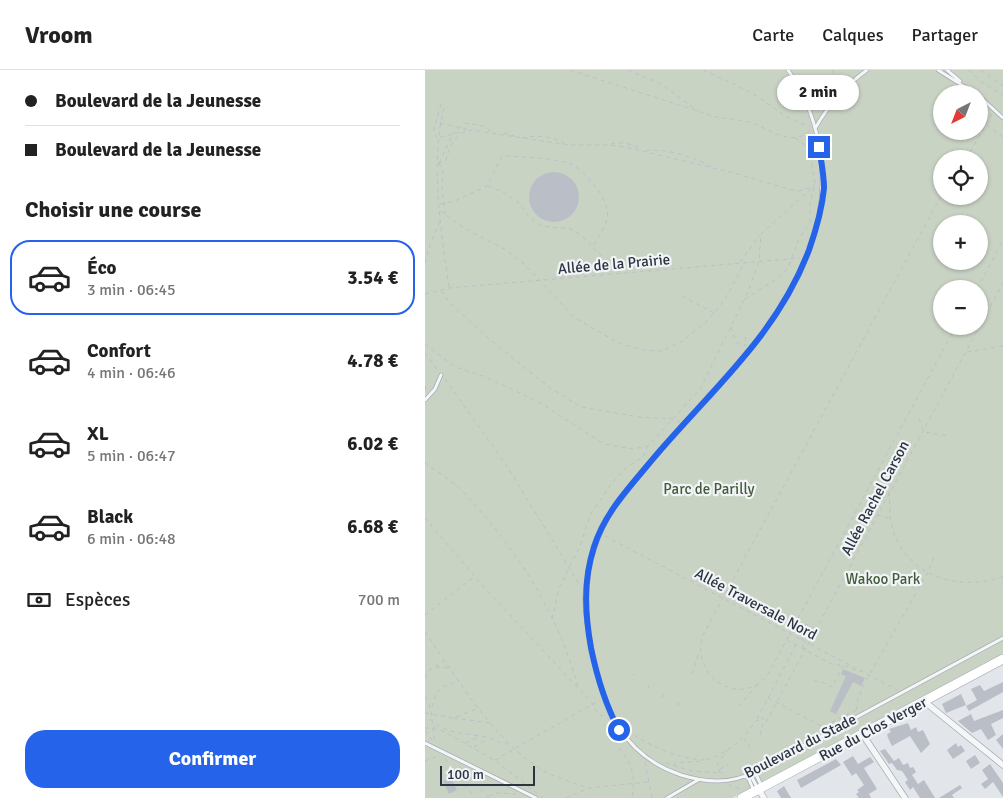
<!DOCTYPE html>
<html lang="fr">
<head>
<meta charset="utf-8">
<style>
  body { margin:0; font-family:Signika,sans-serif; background:#f2f2f2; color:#222; height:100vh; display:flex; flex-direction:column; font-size:19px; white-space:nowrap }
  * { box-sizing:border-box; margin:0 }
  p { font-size:16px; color:#767676 }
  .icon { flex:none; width:28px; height:28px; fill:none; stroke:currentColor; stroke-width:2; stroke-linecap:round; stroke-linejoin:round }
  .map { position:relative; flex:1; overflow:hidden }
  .side { display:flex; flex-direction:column; background:#fff; width:425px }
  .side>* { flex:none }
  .guide { display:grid; align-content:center; height:110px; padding:0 25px; background:#fff }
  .needle { width:32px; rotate:222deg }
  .fabs { position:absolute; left:508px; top:15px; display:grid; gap:10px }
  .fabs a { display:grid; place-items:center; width:55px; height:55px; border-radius:50%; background:#fff; box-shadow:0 1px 4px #0004; font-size:25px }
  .scale { position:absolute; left:15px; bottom:12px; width:95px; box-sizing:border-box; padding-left:5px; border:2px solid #2b3541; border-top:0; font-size:14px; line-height:18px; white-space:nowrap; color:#2b3541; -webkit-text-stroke:4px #f2f4f7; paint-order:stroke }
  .end { position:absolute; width:22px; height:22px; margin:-11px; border:6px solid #2563eb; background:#fff; box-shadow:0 0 0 2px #fff }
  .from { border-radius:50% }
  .bubble { position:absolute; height:35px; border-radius:18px; background:#fff; box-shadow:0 1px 4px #0004; font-size:16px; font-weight:700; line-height:35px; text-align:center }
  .guide b { display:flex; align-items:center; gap:18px; height:48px; font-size:19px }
  .guide b+b { border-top:1px solid #e0e0e0 }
  .guide i { width:12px; height:12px; background:#222 }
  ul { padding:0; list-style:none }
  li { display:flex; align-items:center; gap:15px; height:75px; margin:0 10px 8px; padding:0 15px; border:2px solid transparent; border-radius:20px }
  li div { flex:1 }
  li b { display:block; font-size:19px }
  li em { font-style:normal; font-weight:700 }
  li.on { border-color:#2563eb }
  li>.icon { width:45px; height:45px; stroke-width:1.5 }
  h2 { padding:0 25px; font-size:22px; line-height:60px }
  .pay { display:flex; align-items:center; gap:12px; height:55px; padding:0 25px; font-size:19px }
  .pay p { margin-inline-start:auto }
  .primary-button { display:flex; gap:10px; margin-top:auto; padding:10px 25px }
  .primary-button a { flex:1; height:58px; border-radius:20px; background:#2563eb; color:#fff; font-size:20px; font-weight:700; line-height:58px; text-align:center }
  header { display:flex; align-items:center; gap:30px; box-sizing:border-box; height:70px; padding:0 25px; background:#fff; border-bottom:1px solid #e0e0e0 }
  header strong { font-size:24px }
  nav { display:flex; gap:28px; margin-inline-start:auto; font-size:18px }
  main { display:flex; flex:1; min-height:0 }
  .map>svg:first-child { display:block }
  .green { fill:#c9d3c4; fill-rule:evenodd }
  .building { fill:#babfc7 }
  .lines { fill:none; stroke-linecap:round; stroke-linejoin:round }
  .lane-casing { stroke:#a7adb4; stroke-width:4.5 }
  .street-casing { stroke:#a7adb4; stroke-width:7 }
  .secondary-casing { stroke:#a7adb4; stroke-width:10 }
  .path { stroke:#bcc0c5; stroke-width:1; stroke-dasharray:4 4; stroke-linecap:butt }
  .lane { stroke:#f5f6f8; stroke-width:3 }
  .street { stroke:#f5f6f8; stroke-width:5.5 }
  .secondary { stroke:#fff; stroke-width:9 }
  .route { stroke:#2563eb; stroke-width:6 }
  .labels { text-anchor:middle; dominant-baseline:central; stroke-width:4.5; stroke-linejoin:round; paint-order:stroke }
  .street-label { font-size:15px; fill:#2b3541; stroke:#f2f4f7 }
  .park-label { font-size:15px; fill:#425c39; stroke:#f2f4f7 }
</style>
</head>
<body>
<header>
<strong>Vroom</strong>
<nav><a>Carte</a><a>Calques</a><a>Partager</a></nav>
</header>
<main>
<section class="side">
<div class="guide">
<b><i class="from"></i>Boulevard de la Jeunesse</b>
<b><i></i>Boulevard de la Jeunesse</b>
</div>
<h2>Choisir une course</h2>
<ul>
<li class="on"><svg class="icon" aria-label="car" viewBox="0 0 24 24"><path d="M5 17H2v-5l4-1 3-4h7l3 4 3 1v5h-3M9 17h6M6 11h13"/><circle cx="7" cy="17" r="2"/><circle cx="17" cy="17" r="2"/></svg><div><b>Éco</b><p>3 min · 06:45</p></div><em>3.54 €</em></li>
<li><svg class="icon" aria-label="car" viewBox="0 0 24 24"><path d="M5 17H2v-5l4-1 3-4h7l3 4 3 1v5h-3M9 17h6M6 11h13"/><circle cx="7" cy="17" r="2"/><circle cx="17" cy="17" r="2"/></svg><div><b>Confort</b><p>4 min · 06:46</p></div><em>4.78 €</em></li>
<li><svg class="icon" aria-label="car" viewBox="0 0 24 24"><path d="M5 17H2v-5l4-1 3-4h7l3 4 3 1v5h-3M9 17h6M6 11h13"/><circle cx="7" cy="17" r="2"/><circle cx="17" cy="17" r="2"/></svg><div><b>XL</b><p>5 min · 06:47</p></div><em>6.02 €</em></li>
<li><svg class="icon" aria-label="car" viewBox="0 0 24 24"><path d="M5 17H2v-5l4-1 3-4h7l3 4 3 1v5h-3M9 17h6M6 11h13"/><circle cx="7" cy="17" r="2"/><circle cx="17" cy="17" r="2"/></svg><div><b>Black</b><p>6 min · 06:48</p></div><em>6.68 €</em></li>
</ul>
<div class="pay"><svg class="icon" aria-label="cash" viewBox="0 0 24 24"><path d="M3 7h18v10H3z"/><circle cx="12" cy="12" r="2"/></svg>Espèces<p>700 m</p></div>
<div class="primary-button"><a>Confirmer</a></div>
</section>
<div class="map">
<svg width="578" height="728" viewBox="0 0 578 728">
  <rect width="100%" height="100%" fill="#e2e6ea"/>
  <!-- green -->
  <path class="green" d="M0,0h578v585l-271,143h-307zM516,24h38v37h-38zM516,89h38v37h-38zM516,154h38v37h-38zM516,219h38v37h-38z"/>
  <!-- building -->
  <path class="building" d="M104 127a25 25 0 1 1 50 0a25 25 0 1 1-50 0Z
    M418,599l22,9 -4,8 -8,-4 -17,32 -6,-3 16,-35 -5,-2z
    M578,612v10l-34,19 -3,-5 11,-6 -6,-11 9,-4 4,6z
    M536,624l5,11 -20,8 -4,-9z
    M578,640v8l-12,6 5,11 -8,5 -7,-11 -9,4 -14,-12 13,-7 3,7z
    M483,653l3,7 5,-3 2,5 5,-2 7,14 -9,9 -11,-17 -18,10 -4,-8 -1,-4 4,-2 -2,-3z
    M578,664v15l-7,-9z
    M531,673l2,4 3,-2 4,6 -12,8 -6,-9z
    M460,679l9,12 5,-3 4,7 5,-2 2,5 3,-1 3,5 -4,3 6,9 6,-4 11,18h-15l-7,-11 -3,3 -5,-8 3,-2 -6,-9 -5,-1 -5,-7 -3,1 -9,-13z
    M550,685l5,8 -9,6 -5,-8z
    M428,686l5,8 12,-7 4,5 -10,6 13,21 -8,5 2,4h-12l-3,-4 3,-2 -2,-2 7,-5 -8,-12 -4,3 -9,-14z
    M411,689l5,6 -40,23 -4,-8z
    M565,694l13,19v14l-10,-15 -8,7 -4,-5 7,-5 -6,-9z
    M26,707l6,13 -8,4 -6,-13z
    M535,715l2,3 -10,7 2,3h-15z
    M359,716l7,12h-10l-4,-7z"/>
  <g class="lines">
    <defs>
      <path id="lane" d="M363,0c18,25 29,57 33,88 13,121 -84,207 -158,288 -15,17 -29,35 -44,53 -19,29 -31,60 -34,95 -1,19 3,37 7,56 11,56 29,105 89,125 26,8 49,9 74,-3l248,-134
        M513,0l38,24
        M522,0l13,11
        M554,26l24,22
        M391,57c13,-23 29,-41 51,-57
        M0,330l10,-11 6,-14
        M0,673l111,55
        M330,702l7,15
        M325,704l8,15
        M322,705l7,16
        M242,728l31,-18"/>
      <path id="street" d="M500,632l78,63
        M438,665l42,63
        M334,720l5,8"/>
      <path id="secondary" d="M317,728l261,-139"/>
    </defs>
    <!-- lane casing -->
    <use href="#lane" class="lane-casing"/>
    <!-- street casing -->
    <use href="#street" class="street-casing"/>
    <!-- secondary casing -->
    <use href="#secondary" class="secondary-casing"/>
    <!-- path -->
    <path class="path" d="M145,0l143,46c11,3 21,3 32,5 22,4 42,28 66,10
      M203,0l33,14 37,27
      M278,0c17,8 34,15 50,24 21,12 32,26 57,32
      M544,0l11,11 23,14
      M556,0l22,16
      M375,8l23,9 8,11
      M16,34l-8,28 4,6 28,-7
      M19,38c-14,52 -3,126 5,179
      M389,39l9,-22 11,-17
      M15,53l30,7
      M562,55l16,12
      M79,64l2,-1 10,4
      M97,68c17,-4 31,-1 46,7
      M370,68l10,7 9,2
      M186,74c10,-3 22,0 31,6
      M221,81c16,-4 53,7 67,17
      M541,89l26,-45
      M14,93l14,-29 12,-11 19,3 10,8
      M13,94l8,-4c4,-14 8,-26 25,-30l98,15h39l17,2 105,25 62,18 7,1 15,-5
      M14,94l4,4 -1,19 3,27
      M63,116l15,6 16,11 11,15 11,8 30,3 10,6 11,11
      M516,126l-238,439c-14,42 39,75 65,39l188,-348
      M15,134l15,-3 32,-15 15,-30c13,0 60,3 69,8 15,8 41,37 36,56 -3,9 -9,18 -15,27l28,25
      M15,141l26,18 40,21 17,13 52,55 42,24 24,8 21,1 19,-9 25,-20 18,-21 21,-39
      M315,192l20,-27
      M0,193l6,-21 9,-21
      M552,219l26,-49
      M16,221l10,13 36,33 63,51 31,19 58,10 34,2 7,3
      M0,224l24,-6 351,-30
      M257,226l32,17
      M320,229l36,-23 7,-8 11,-29 11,-17v-19l5,-20 -8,-49
      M306,257l5,15 4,3h7
      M320,267l1,6
      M0,274l30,23 28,9 56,26 65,42 29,5 14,-3
      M542,282l36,-6
      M0,283l14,19
      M20,309l60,84 76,124
      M0,316l2,6
      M494,349l5,13 25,4
      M0,393c14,10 31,20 42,33 50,54 92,119 111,191
      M464,422c1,11 0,21 2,31 13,53 64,69 112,54
      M452,445l13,3
      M0,448l58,68 109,117 6,11 11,5
      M180,466l292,154
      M483,512l6,3 -1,3 4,2
      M0,545l49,-38
      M127,549l7,-31 21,-42 11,-33 21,-30 15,-16 16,-10 5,-11 52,-57 48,-97 11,-31 2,-27 54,-49
      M0,562c34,49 67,106 117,138 15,8 31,13 47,18
      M362,570l46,25h10l17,7
      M379,579l-2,-10 4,-15 9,4
      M11,597l14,1
      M208,604l2,1
      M267,604l7,-22
      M0,608l3,-7 16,-10
      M389,611l8,1 10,5 11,-21
      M223,615l2,7
      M0,627c10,12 5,31 11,46
      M237,628l2,-4
      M343,628l55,29 33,-17
      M253,632v5l3,2
      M314,636l18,-21
      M7,637l4,-14 7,-6 16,-6
      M432,640l-1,-5 7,-19 64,-112 8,-19
      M0,643l28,5 26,-10
      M29,648l36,5
      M5,649c15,16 37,14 56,18 8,2 13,7 22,7
      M332,649l39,-74
      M341,652l237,-439
      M188,656l-2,8c14,28 27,28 21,64
      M0,658h12l31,17 26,15 49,38
      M203,660c5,6 10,7 16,11 21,11 37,18 61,19
      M0,661l7,9
      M335,665l3,-12 -2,-2
      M319,668l6,9
      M41,673l12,-6
      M49,677l13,-8
      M20,689l30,39
      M70,690l105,-60
      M281,690c24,-8 36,-20 51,-40l3,1 2,-3 4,2
      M0,691l15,-6
      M220,692l7,36
      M241,693l26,8 31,2
      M34,696l30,32
      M248,696l3,-3 26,-2
      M295,699l8,-4
      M295,703l-3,-8 10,-15
      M304,714l3,3 11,2
      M64,726l8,-3 19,1
      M141,728l23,-10 59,-6"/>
    <!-- lane -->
    <use href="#lane" class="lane"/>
    <!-- street -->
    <use href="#street" class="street"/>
    <!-- secondary -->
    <use href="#secondary" class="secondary"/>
  </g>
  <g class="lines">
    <!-- route -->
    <path class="route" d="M194,660c-14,-26 -22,-53 -28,-82 -6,-34 -8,-67 3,-101 10,-32 32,-56 53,-81 59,-72 128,-126 162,-216 7,-20 13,-40 15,-62 0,-13 -3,-28 -5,-41"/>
  </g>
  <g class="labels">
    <!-- street labels -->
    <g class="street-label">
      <text transform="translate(189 194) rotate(-5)">Allée de la Prairie</text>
      <text transform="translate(450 428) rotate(-62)">Allée Rachel Carson</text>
      <text transform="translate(331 534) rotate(28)">Allée Traversale Nord</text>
      <text transform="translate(448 659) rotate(-28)">Rue du Clos Verger</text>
      <text transform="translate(375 676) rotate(-27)">Boulevard du Stade</text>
    </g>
    <!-- park labels -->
    <g class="park-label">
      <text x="284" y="419">Parc de Parilly</text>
      <text x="458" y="509">Wakoo Park</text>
    </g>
  </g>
</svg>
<div class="fabs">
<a><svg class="needle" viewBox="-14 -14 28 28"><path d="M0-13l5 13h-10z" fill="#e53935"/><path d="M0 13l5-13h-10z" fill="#767676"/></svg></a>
<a><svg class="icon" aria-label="locate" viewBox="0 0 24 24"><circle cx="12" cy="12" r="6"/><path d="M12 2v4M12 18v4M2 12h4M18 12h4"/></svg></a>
<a>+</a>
<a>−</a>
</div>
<div class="scale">100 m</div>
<i class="end from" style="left:194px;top:660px"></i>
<i class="end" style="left:394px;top:77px"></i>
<div class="bubble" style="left:352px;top:5px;width:82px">2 min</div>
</div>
</main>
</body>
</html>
